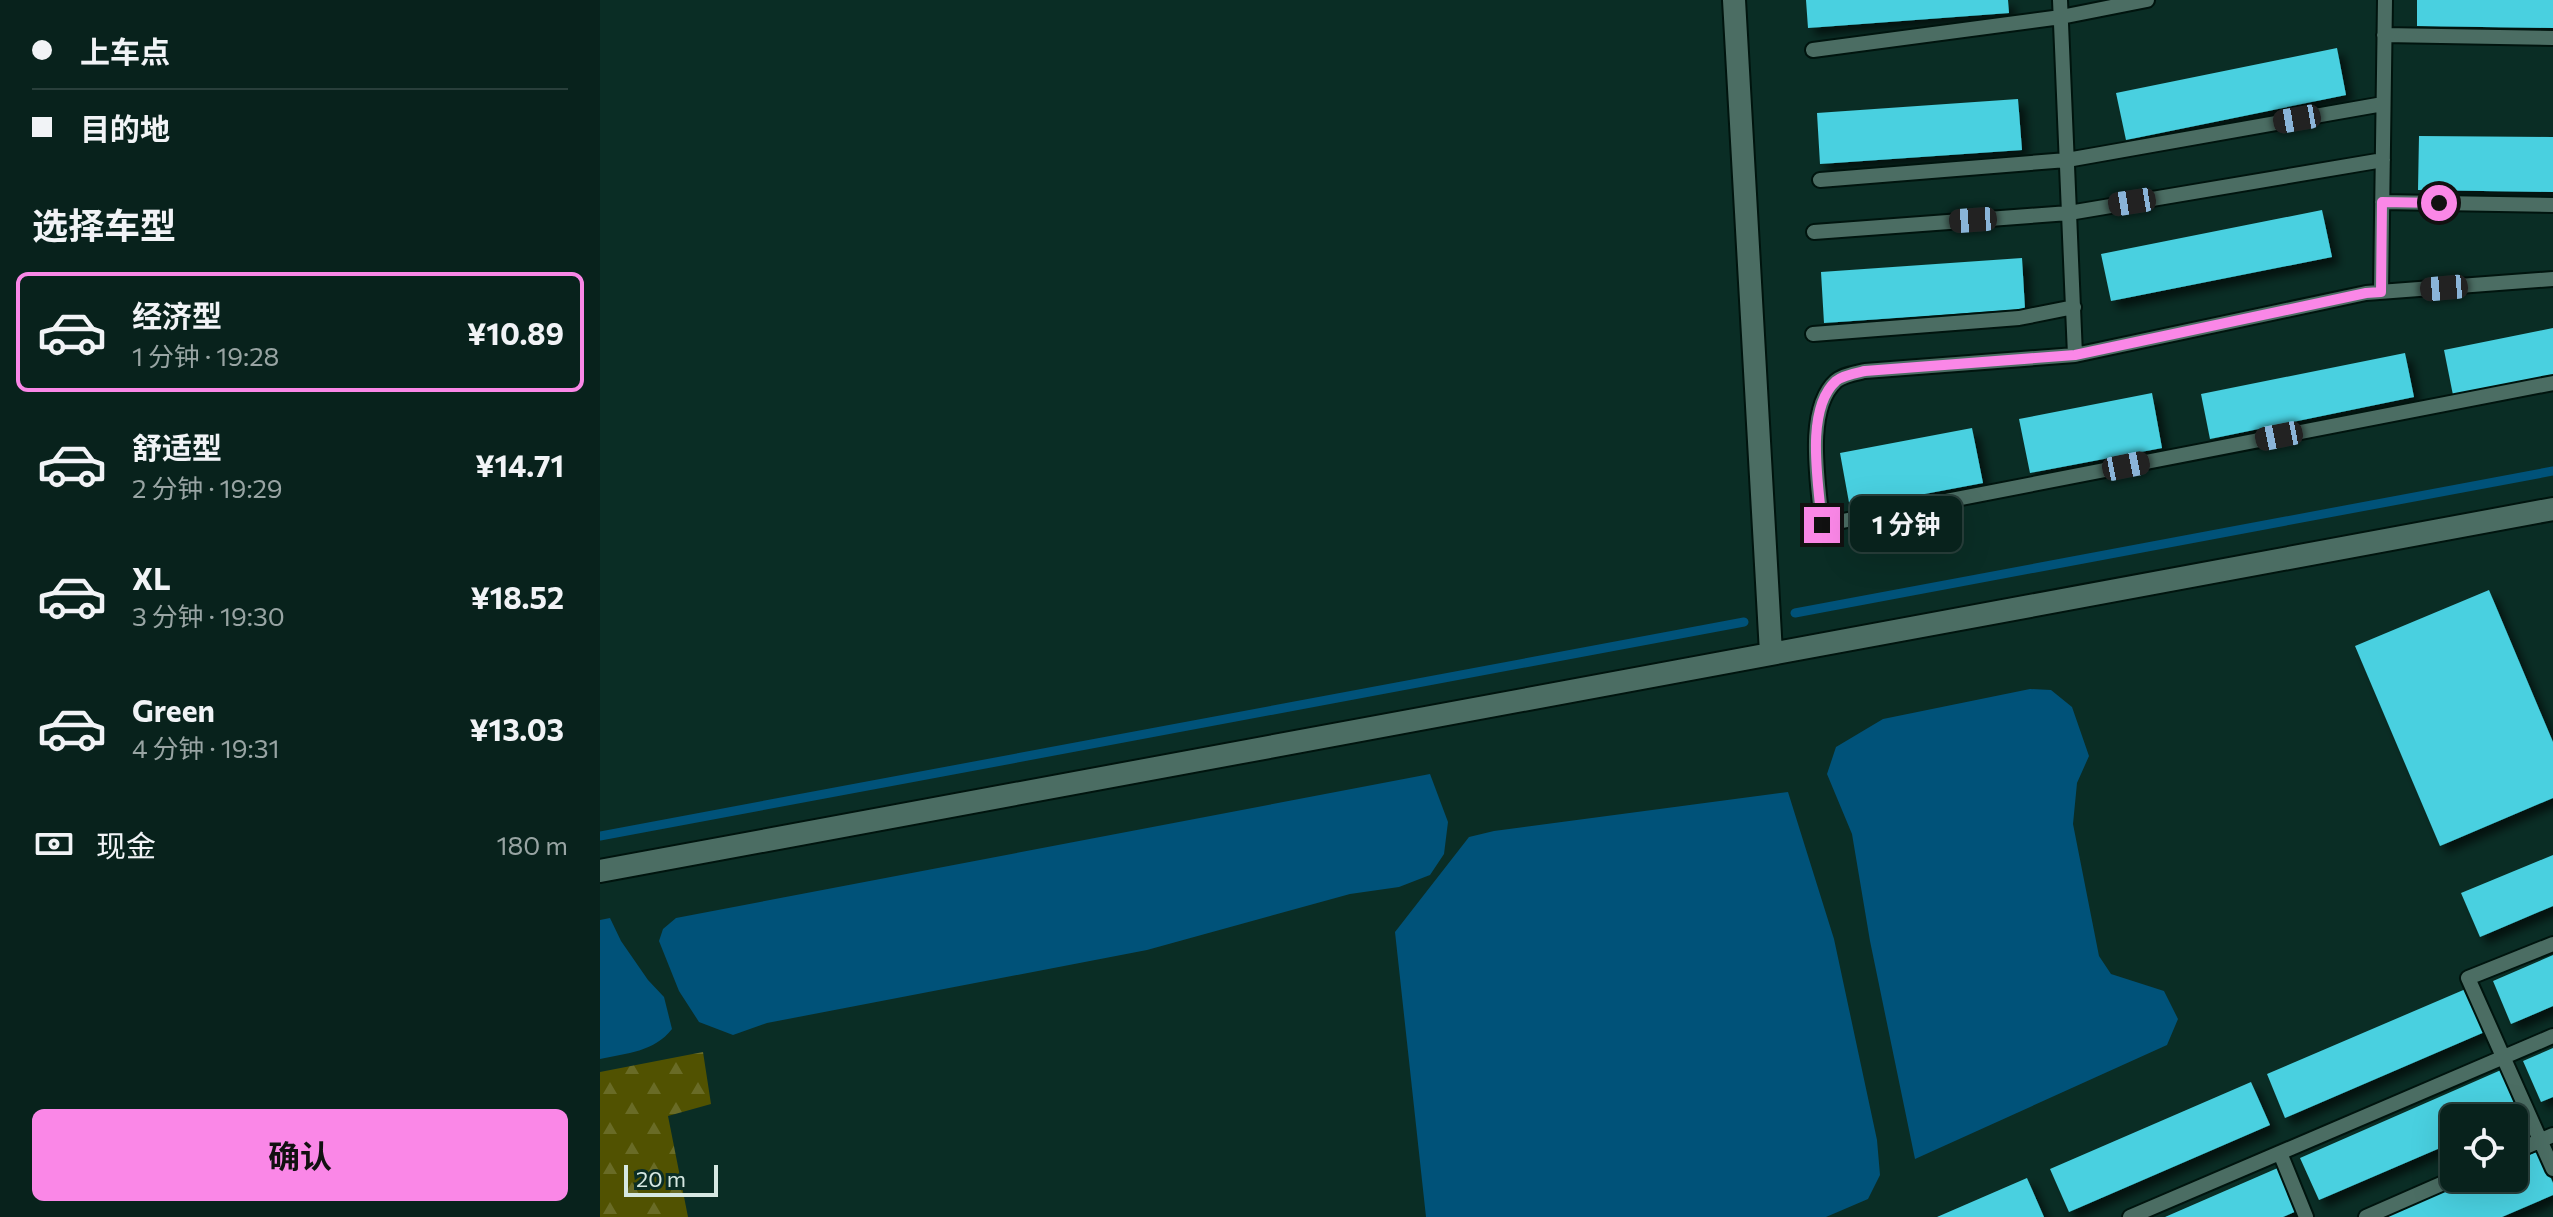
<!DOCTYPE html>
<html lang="zh">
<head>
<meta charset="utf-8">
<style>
  body { margin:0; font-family:Commissioner,"Noto Sans SC",sans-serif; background:#162f29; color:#f1f3f6; height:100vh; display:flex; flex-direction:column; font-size:30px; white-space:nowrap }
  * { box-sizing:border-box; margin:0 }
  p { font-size:26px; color:#98a4a3 }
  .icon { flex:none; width:44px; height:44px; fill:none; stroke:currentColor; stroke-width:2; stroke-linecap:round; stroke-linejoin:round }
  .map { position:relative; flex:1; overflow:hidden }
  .side { display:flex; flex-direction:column; background:#08221c; width:600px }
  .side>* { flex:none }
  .banner { display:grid; align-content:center; height:176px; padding:0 32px; background:#08221c }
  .tools { position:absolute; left:1840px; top:1104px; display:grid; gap:16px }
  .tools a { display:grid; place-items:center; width:88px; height:88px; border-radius:12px; background:#08221c; box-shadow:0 8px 32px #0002,0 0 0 2px #293f3b; font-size:40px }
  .scale { position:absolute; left:24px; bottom:20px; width:94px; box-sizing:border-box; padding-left:8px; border:4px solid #d6e8e2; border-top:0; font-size:22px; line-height:28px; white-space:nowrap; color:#d6e8e2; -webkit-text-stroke:6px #0a2d25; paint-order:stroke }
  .end { position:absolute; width:36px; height:36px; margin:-18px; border:10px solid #fa87e7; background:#111; box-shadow:0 0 0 4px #111 }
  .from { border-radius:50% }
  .bubble { position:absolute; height:56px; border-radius:12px; background:#08221c; box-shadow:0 8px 32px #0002,0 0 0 2px #293f3b; font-size:26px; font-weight:700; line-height:56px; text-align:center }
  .car { position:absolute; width:24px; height:48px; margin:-24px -12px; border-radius:10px; box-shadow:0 0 6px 2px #0007; background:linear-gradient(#222 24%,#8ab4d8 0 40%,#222 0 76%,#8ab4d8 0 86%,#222 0) }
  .banner b { display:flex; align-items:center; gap:28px; height:76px; font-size:30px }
  .banner b+b { border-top:2px solid #293f3b }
  .banner i { width:20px; height:20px; background:#f1f3f6 }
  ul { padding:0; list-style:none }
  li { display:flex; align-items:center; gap:24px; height:120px; margin:0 16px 12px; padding:0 16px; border:4px solid transparent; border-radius:12px }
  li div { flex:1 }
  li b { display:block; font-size:30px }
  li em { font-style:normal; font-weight:700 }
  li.current { border-color:#fa87e7 }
  li>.icon { width:72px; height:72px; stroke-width:1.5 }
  h2 { padding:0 32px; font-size:36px; line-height:96px }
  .pay { display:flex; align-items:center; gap:20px; height:88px; padding:0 32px; font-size:30px }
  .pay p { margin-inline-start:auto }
  .action { display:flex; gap:16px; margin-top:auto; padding:16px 32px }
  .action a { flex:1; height:92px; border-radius:12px; background:#fa87e7; color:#111; font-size:32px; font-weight:700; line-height:92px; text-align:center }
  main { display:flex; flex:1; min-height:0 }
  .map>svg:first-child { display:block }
  .forest { fill:url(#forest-firs) }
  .water { fill:#005279 }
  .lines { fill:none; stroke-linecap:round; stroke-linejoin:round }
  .stream { stroke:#005279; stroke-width:9 }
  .building { fill:#49d0e0; filter:url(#shadow) }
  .service-casing { stroke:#00140e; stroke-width:18 }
  .minor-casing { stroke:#00140e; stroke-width:26 }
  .service { stroke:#4b6d63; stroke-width:14 }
  .minor { stroke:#4b6d63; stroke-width:22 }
  .route { stroke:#fa87e7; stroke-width:10 }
</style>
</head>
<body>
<main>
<section class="side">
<div class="banner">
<b><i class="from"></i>上车点</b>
<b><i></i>目的地</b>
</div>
<h2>选择车型</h2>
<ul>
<li class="current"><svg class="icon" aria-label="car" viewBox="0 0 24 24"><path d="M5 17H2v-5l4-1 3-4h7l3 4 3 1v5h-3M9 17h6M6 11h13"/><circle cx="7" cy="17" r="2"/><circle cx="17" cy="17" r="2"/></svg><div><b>经济型</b><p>1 分钟 · 19:28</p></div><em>¥10.89</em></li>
<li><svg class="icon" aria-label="car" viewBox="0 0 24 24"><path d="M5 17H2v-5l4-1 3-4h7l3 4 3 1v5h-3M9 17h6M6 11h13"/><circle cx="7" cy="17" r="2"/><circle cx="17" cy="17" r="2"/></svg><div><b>舒适型</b><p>2 分钟 · 19:29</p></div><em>¥14.71</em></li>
<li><svg class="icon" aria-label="car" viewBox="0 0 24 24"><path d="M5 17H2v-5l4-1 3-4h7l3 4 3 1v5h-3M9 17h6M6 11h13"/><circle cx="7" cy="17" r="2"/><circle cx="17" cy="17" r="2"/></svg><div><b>XL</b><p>3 分钟 · 19:30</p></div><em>¥18.52</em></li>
<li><svg class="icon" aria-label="car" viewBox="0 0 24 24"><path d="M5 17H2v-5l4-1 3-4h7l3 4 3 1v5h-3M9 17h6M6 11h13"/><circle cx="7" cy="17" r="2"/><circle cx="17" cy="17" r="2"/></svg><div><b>Green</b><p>4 分钟 · 19:31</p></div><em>¥13.03</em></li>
</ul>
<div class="pay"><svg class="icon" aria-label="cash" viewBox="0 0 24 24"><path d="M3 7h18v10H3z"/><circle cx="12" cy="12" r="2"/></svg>现金<p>180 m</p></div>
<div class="action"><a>确认</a></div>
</section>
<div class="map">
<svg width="1953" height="1217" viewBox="0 0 1953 1217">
  <defs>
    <pattern id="forest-firs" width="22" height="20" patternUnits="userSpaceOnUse" patternTransform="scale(2)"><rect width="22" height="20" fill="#515201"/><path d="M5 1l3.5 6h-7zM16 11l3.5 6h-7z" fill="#696b26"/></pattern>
    <filter id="shadow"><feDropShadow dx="7" dy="7" stdDeviation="4" flood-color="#0009"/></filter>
  </defs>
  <rect width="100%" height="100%" fill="#0a2d25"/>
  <!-- forest -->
  <path class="forest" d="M103,1052l8,52 -43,12 20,101h-88v-145z"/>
  <!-- water -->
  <path class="water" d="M1430,689l21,1 21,17 17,49 -12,27 -4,41 26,132 12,18 53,17 14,28 -11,26 -252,114 -45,-218 -18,-107 -25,-60 9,-27 47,-28z
    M830,774l18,48 -4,32 -14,21 -31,12 -49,7 -203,56 -380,73 -34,12 -34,-13 -20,-31 -20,-50 4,-12 13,-11z
    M1188,792l46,147 43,201 3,35 -12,24 -42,18h-400l-31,-285 74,-95 25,-6z
    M10,918l11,23 27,39 16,17 8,32c-18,23 -45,24 -72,30v-139z"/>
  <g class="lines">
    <!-- stream -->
    <path class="stream" d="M1195,613l758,-142
      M0,836l1144,-214"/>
  </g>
  <!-- building -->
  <path class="building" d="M1206,0h202l1,13 -201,15z
    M1817,0h136v28l-136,-2z
    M1737,48l9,47 -220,45 -10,-47z
    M1418,99l4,51 -202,14 -3,-51z
    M1819,136l134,1v55l-135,-2z
    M1722,210l10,47 -221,44 -10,-47z
    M1422,258l3,51 -201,14 -3,-51z
    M1953,328v47l-100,20 -9,-45z
    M1805,353l9,44 -204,42 -9,-45z
    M1552,393l10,55 -132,25 -11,-54z
    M1372,428l11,55 -133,25 -10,-55z
    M1889,590l64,152v56l-113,48 -85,-200z
    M1953,855v51l-73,31 -19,-44z
    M1953,955v51l-42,18 -18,-43z
    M1868,988l19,43 -202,87 -18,-44z
    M1953,1048v49l-12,5 -18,-41z
    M1901,1070l19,43 -11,5h-55v24l-135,58 -19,-42z
    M1651,1082l19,43 -201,87 -19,-43z
    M1939,1151l14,32v12l-51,22h-117l90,-39h39v-17z
    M1680,1167l19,43 -16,7h-118z
    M1427,1178l17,39h-107z"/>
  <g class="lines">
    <defs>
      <path id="service" d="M1460,0l15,355
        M1784,35l169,3
        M1213,50l248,-33 86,-17
        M1220,180l247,-20 316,-56
        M1782,202l171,3
        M1214,232l255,-19 314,-53
        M1953,279l-187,14 -291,62 -210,16c-9,2 -22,4 -29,10 -32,29 -17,104 -14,144l731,-142
        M1781,292l4,-292
        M1213,334l206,-16 55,-11
        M1953,944l-85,34 85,191
        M1914,1152l39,-17
        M1680,1153l26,64
        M1530,1217l423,-181
        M1766,1217l89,-39"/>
      <path id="minor" d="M1134,0l37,653
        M0,871l1953,-362"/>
    </defs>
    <!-- service casing -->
    <use href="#service" class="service-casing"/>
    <!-- minor casing -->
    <use href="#minor" class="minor-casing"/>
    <!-- service -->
    <use href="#service" class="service"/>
    <!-- minor -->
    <use href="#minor" class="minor"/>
  </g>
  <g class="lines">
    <!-- route -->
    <path class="route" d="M1222,525c-3,-39 -18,-115 14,-144 7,-6 20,-8 29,-10l210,-16 291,-62 15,-1 1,-90 57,1"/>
  </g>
</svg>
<div class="tools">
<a><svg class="icon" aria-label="locate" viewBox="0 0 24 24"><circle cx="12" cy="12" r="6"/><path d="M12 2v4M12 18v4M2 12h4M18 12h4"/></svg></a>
</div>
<div class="scale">20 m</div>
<i class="end from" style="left:1839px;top:203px"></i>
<i class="end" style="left:1222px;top:525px"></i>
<div class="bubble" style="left:1250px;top:496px;width:112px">1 分钟</div>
<i class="car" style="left:1697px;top:119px;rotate:260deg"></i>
<i class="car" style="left:1532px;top:202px;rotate:261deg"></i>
<i class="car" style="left:1373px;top:220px;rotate:266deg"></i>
<i class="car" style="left:1844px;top:288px;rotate:265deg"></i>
<i class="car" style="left:1679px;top:436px;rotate:259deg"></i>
<i class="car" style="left:1526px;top:466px;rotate:79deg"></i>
</div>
</main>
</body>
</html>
